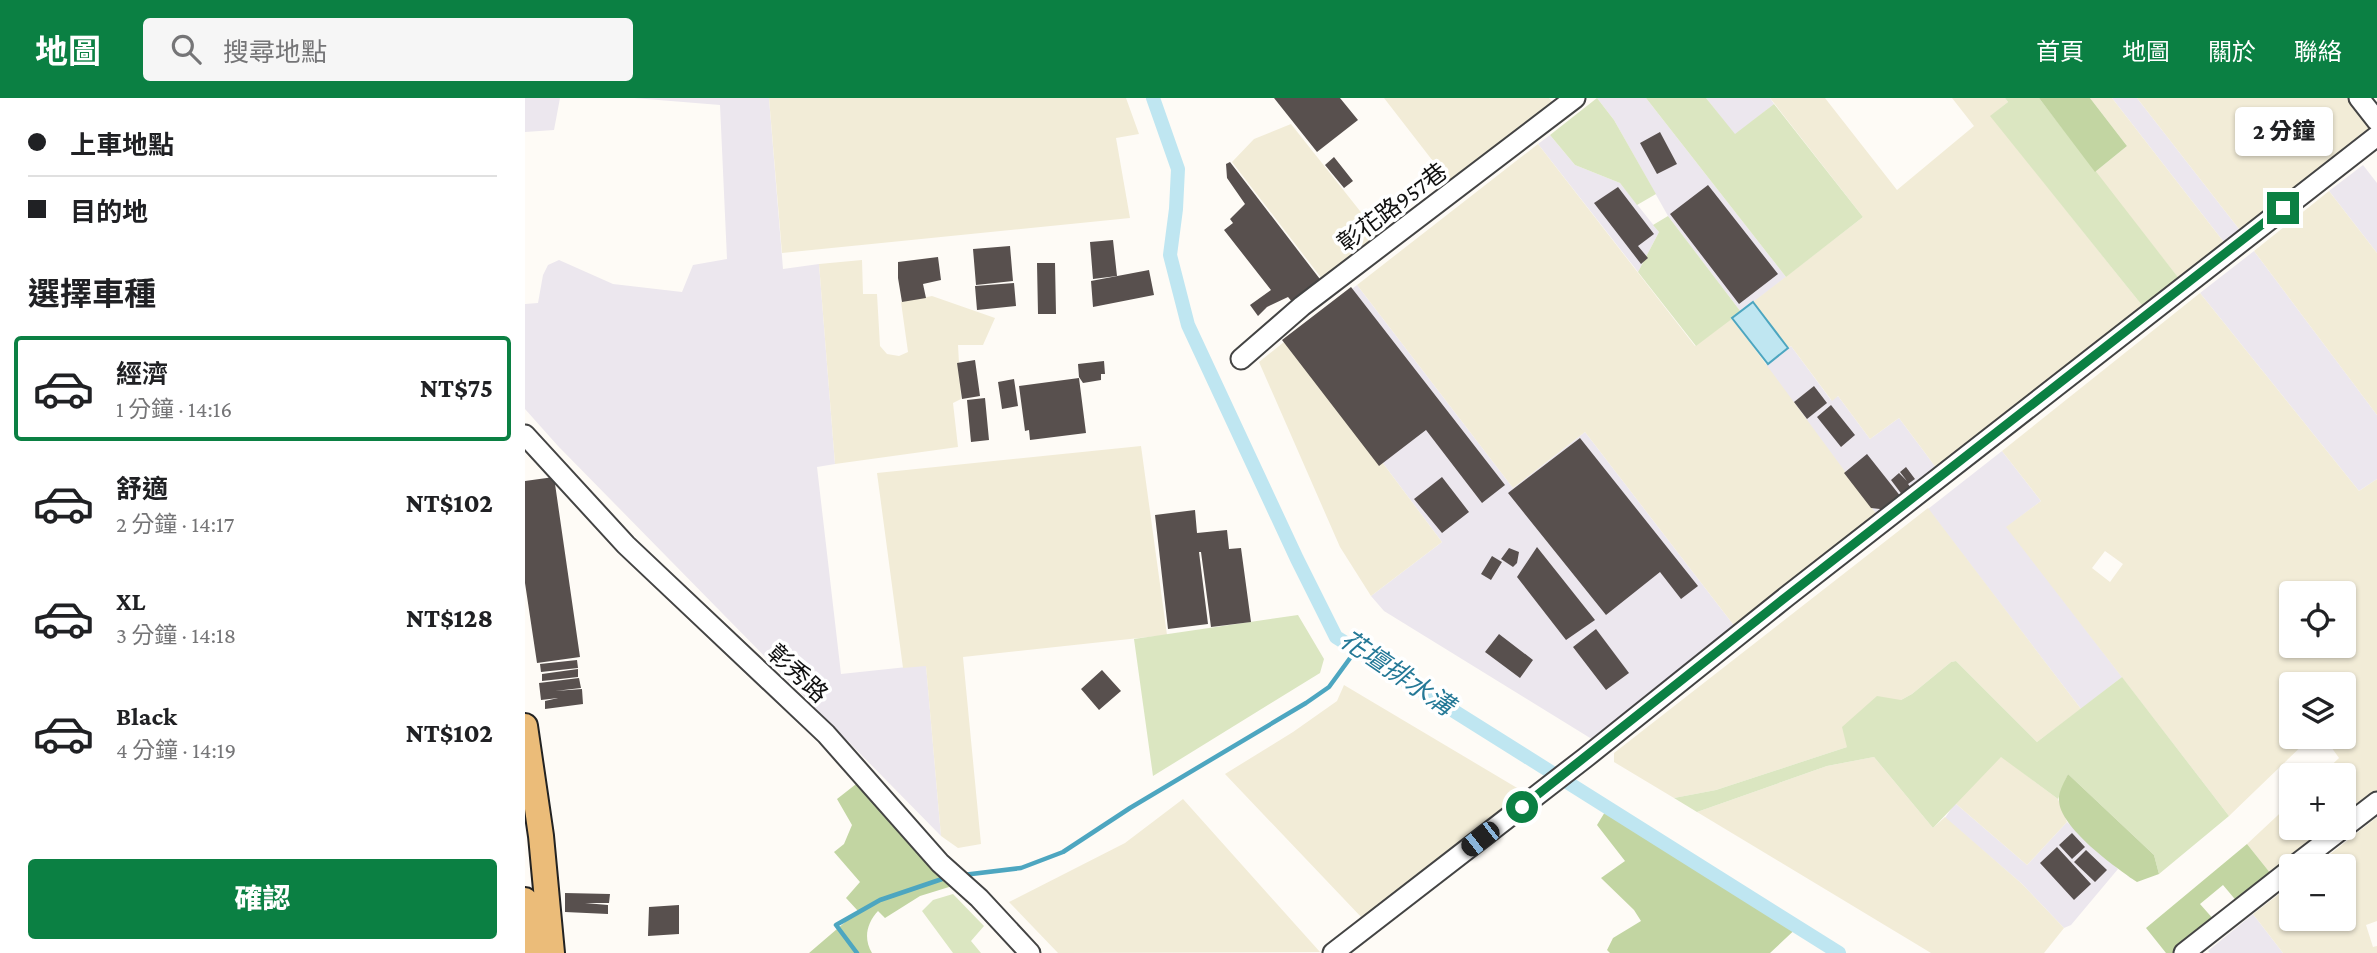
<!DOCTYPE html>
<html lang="zh-TW">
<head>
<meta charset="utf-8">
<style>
  body { margin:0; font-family:"Crimson Pro","Noto Sans TC",serif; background:#f6f6f6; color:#202124; height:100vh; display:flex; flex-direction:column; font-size:26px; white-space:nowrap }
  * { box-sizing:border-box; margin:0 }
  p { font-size:23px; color:#757577 }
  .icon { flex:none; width:38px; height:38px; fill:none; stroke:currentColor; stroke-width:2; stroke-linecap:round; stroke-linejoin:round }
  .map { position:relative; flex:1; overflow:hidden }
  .panel { display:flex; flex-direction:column; background:#fff; width:525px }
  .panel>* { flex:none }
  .top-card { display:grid; align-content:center; height:154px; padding:0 28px; background:#fff }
  .tools { position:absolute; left:1754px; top:483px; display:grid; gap:14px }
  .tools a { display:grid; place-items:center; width:77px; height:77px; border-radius:7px; background:#fff; box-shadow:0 2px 5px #0004; font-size:35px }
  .end { position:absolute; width:32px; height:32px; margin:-16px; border:9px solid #0b8043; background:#fff; box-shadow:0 0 0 4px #fff }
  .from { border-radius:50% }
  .bubble { position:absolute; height:49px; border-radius:7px; background:#fff; box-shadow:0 2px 5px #0004; font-size:23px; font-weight:800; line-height:49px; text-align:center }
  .car { position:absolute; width:21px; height:42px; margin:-21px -10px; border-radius:9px; box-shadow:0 0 5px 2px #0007; background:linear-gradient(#222 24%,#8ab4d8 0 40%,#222 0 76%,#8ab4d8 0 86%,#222 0) }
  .top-card b { display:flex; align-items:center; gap:24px; height:66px; font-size:26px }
  .top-card b+b { border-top:2px solid #e0e0e0 }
  .top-card i { width:18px; height:18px; background:#202124 }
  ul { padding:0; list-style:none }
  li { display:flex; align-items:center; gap:21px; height:105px; margin:0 14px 10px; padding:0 14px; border:4px solid transparent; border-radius:7px }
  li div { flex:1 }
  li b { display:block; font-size:26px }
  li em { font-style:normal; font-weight:800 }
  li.active { border-color:#0b8043 }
  li>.icon { width:63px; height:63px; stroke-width:1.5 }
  h2 { padding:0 28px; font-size:32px; line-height:84px }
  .button { display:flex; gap:14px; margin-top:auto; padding:14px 28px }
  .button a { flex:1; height:80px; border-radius:7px; background:#0b8043; color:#fff; font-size:28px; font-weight:800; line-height:80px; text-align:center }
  header { display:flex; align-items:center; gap:42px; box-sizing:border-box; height:98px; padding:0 35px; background:#0b8043; color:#fff }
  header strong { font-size:33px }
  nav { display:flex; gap:38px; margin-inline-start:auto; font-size:24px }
  .search { width:490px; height:63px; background:#f6f6f6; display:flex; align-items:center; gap:18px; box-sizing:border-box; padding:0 24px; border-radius:7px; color:#757577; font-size:26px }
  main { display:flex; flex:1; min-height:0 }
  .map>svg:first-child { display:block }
  .industrial { fill:#ece7ee }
  .farmland { fill:#f2ecd7; fill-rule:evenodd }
  .green { fill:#dbe6c1 }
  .forest { fill:#c2d5a2 }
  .water { fill:#bfe6f1; stroke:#4da6c0; stroke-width:2 }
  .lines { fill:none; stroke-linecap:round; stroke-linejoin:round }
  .stream { stroke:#4da6c0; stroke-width:4.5 }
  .canal { stroke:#bfe6f1; stroke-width:14 }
  .building { fill:#58504e }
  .minor-casing { stroke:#444; stroke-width:23 }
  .major-casing { stroke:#222; stroke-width:28 }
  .minor { stroke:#fff; stroke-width:19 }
  .major { stroke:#ebbc79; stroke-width:24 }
  .route { stroke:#0b8043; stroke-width:9 }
  .labels { text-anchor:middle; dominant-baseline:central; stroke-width:7; stroke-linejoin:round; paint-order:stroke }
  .street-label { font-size:24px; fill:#111; stroke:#fff }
  .water-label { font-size:26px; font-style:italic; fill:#257997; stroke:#fff }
</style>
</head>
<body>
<header>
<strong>地圖</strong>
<div class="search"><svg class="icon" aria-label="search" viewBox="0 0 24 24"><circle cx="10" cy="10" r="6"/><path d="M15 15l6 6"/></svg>搜尋地點</div>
<nav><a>首頁</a><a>地圖</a><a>關於</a><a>聯絡</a></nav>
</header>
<main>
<section class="panel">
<div class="top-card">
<b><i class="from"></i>上車地點</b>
<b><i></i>目的地</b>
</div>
<h2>選擇車種</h2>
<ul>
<li class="active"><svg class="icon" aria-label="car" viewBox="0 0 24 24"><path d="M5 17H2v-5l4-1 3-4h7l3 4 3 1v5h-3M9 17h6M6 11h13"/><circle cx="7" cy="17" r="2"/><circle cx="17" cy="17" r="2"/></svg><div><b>經濟</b><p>1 分鐘 · 14:16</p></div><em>NT$75</em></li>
<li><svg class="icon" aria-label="car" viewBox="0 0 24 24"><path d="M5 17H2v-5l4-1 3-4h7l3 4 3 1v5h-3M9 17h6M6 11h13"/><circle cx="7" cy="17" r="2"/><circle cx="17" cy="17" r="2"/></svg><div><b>舒適</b><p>2 分鐘 · 14:17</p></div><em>NT$102</em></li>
<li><svg class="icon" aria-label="car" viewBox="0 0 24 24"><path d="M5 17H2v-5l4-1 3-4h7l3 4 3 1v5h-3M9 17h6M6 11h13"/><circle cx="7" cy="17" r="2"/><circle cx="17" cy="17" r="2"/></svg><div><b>XL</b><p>3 分鐘 · 14:18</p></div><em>NT$128</em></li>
<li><svg class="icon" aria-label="car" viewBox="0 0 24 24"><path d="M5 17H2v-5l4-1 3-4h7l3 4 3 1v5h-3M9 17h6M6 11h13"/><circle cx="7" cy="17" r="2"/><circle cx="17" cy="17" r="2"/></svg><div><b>Black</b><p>4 分鐘 · 14:19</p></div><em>NT$102</em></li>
</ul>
<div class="button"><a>確認</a></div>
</section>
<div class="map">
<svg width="1852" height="855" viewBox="0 0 1852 855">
  <rect width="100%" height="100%" fill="#fefbf6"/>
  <!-- industrial -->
  <path class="industrial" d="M0,0h35l-6,32 -29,2z
    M109,0h135l14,171 36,-5 16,200 -18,3 24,207 85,-9 15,171 -383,-390 -33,-37v-105l13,-1 5,-28 5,-10 11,-5 54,24 69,8 11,-27 34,-6 -7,-154z
    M1072,0h49l140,179 -45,35 -73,-96 -54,-96z
    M1181,0h64l4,6 -39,31z
    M1587,0h25l109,140 -16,12z
    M1025,37l25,30 45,18 39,49 -21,40 -100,-128z
    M1838,67l14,18v70l-48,-62z
    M1729,153l123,164v64l-18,12 -159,-198z
    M832,187l156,203 72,-56 154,200 -144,109 -211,-130 -13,-15 71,-54 -153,-204z
    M1266,248l40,54 7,-4 32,43 29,-21 44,59 -60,46 -118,-158z
    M1477,353l39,50 -34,26 115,150 -41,32 -153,-200z
    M1430,705l72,62 40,-43 51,47 -47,56 -7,3 -43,-45 -76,-65z
    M1728,816l30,39h-73l-2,-2z"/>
  <!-- farmland -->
  <path class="farmland" d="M244,0h357l13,36 -23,4 14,80 -348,35z
    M859,0h165l8,10 -104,79z
    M1245,0h55l72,92 77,-64 -22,-28h53l3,4 -17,14 158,198 -206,163 -44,-59 -29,21 -32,-43 -6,5 -41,-55 -3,2 -35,-46 110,-85z
    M1565,0h22l118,152 -46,35 -89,-113 32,-26z
    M1612,0h236l4,5v28l-131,107z
    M766,26l92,116 -54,48 -97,-126 22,-23z
    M1013,46l157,202 37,-28 151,205 -144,109 -154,-200 -72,56 -156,-203z
    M1804,93l48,62v162l-123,-164z
    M337,162l1,34h14l3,52 7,8 12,2 9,-4 -7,-50 31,-6 63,22 -12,27h-25l3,54 -8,4 5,44 -123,17 -16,-200z
    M1675,195l159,198 18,-12v320l-34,27v-51h-22l18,-17 -15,-21h19v-53h-52v53h20l-82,79 -223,-289 35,-26 -39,-50zM1580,453l18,13 -13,18 -18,-14zM1766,495h52v53h-52z
    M764,240l153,204 -71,54 -31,-49 -81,-185z
    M616,348l26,189 -204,22 18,187 -23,4 -17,-12 -15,-170 -23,2 -26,-195z
    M1403,410l153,201 -44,33 -81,-81 -5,1 -39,32 -11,6 -54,47 -131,43 -42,8 -60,-36v-9z
    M819,587l185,110 -166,124 -138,-145 68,-42 44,-31z
    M1476,658l57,43 9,23 -40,43 -72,-62z
    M1349,659l59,71 12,-11 76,66 43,45 -20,25h-113l-234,-141 130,-46z
    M658,701l137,153 -262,1 -49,-51 116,-59z
    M1766,705v25h50l-66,51 -28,-35z
    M1852,719v104l-11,4 7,22 4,-1v7h-94l-30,-39 38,-29v34h52v-53h-28z"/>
  <!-- green -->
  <path class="green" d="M1072,0l17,22 42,74 -19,11 -17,-22 -45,-18 -25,-30z
    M1121,0h60l29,36 39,-30 89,113 -77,60z
    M1480,0h34l145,187 -35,29 -159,-198 18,-14z
    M1143,118l73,96 -45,34 -58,-74 21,-40 -6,-7z
    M773,517l26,44 -4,14 -167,103 -19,-137z
    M1431,563l81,81 85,-65 107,139 -70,58 -5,-19 -86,-81 -10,25 -57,-42 -68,71 -59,-71 -47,9 -130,46 -23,-14 42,-8 131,-43 -5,-20 35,-31 24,4 11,-6 39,-32z
    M428,796l31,32 -13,15 10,12h-28l-31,-42 11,-11z"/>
  <!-- forest -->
  <path class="forest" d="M1514,0h51l37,48 -32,26z
    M1543,676l86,81 5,19 -22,8c-21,-14 -78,-55 -78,-82 -1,-8 6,-19 9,-26z
    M335,683l102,102 -42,13 -35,22 -7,-7c-11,12 -15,27 -6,42h-63l49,-42 -12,-13 14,-16 -26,-30 10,-8 8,-19 -15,-26z
    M1083,709l194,116 -32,30h-160l-3,-3 6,-12 28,-17 -7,-11 -33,-32 24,-17 -28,-36z
    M1722,746l28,35 -36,25 -16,-19 -23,19 15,17 -41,32h-8l-20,-25z"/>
  <!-- water -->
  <path class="water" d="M1228,204l35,46 -20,16 -36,-46z"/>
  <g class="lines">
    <!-- stream -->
    <path class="stream" d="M438,777l58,-7 42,-16 67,-44 176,-105 23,-16 27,-37
      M332,855l-21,-28 44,-25 68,-23"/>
    <!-- canal -->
    <path class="canal" d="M628,0l25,71 -2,40 -6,46 18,70 109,234 39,78 503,316"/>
  </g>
  <!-- building -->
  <path class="building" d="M749,0h66l18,22 -41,32z
    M1135,34l17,32 -20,10 -17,-31z
    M809,59l19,24 -9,7 -19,-23z
    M705,64l96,125 -28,22 -10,-12 -21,10 -9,9 -8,-11 21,-15 -47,-60 9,-7 -3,-4 15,-15 -18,-26 -1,-14z
    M1183,87l70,89 -39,30 -69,-90z
    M1093,89l36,47 -16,12 10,12 -7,6 -47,-61z
    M588,142l4,36 -24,3 -3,-37z
    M485,148l3,35 -37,4 -3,-36z
    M413,159l3,23 -18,4 3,14 -24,4 -4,-24v-16z
    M512,165h18l1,51h-18z
    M624,172l5,25 -61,12 -2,-26z
    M489,185l2,23 -39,4 -2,-24z
    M826,189l154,198 -23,18 -56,-73 -47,36 -97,-126z
    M450,262l5,36 -18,3 -5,-36z
    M579,263l1,13h-4v6l-18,3 -4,-6 -1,-13z
    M554,280l7,55 -56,7 -1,-10 -4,1 -6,-45z
    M489,281l4,27 -16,3 -4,-27z
    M1289,288l13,17 -20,16 -13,-17z
    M460,300l4,42 -18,2 -4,-42z
    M1306,307l24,30 -14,12 -24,-30z
    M1055,340l118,148 -17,13 -21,-27 -54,43 -98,-122z
    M1342,356l38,48 -19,15 -6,-8 -9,-1 -27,-35z
    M1381,369l9,12 -7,5 4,5 -9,7 -12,-16 8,-7 8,8 -7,-9z
    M29,379l26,180 -43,6 -12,-80v-102z
    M917,379l27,35 -27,21 -28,-34z
    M670,412l2,23 30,-3 2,19 12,-1 10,74 -40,5 -10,-75h-2l9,72 -40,5 -13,-114z
    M1012,449l58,73 -29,20 -49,-63z
    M984,450l10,4 -2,11 -4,4 -12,-8z
    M967,458l10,6 -11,18 -10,-6z
    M1071,531l33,44 -23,17 -33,-43z
    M974,536l34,26 -13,18 -35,-26z
    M52,562l1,8 -37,4 -1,-8z
    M53,571v8l-36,4v-7z
    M577,572l19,21 -22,19 -18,-21z
    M54,580l2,10 -26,3 27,-2 1,15 -38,5v-8l13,-3 -17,2 -2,-17z
    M1547,735l13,14 -13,12 -13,-14z
    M1532,749l34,37 -17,16 -34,-37z
    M1561,752l21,20 -12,12 -21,-20z
    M40,795l45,1 -1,9h-24l23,2v9l-43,-2z
    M154,807v29l-31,2 1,-29z"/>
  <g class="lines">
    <defs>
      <path id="minor" d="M1834,0l18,23
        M716,261l61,-53 273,-208
        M0,337l101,110 200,189 114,129 39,35 51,55
        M1769,768l83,-64
        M808,855l252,-195 201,-161 591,-461
        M1659,855l107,-84"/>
      <path id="major" d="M0,628l16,110 11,117
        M0,802l5,53"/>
    </defs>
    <!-- minor casing -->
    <use href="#minor" class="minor-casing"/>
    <!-- major casing -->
    <use href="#major" class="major-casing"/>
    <!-- minor -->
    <use href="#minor" class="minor"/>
    <!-- major -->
    <use href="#major" class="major"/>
  </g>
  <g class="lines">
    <!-- route -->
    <path class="route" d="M997,709l264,-210 497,-389"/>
  </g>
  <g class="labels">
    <!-- street labels -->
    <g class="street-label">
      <text transform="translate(867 109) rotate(-37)">彰花路957巷</text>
      <text transform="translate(273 575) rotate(43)">彰秀路</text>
    </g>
    <!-- water labels -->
    <g class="water-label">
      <text transform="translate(872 575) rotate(34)">花壇排水溝</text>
    </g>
  </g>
</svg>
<div class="tools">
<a><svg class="icon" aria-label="locate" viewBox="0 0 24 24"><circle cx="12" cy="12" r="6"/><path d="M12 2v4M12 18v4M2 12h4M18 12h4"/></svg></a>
<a><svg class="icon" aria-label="layers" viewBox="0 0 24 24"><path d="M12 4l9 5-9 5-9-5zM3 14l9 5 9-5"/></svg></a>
<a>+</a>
<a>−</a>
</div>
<i class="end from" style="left:997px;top:709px"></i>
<i class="end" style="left:1758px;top:110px"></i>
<div class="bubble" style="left:1710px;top:9px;width:98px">2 分鐘</div>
<i class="car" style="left:955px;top:741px;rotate:232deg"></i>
</div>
</main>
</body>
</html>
